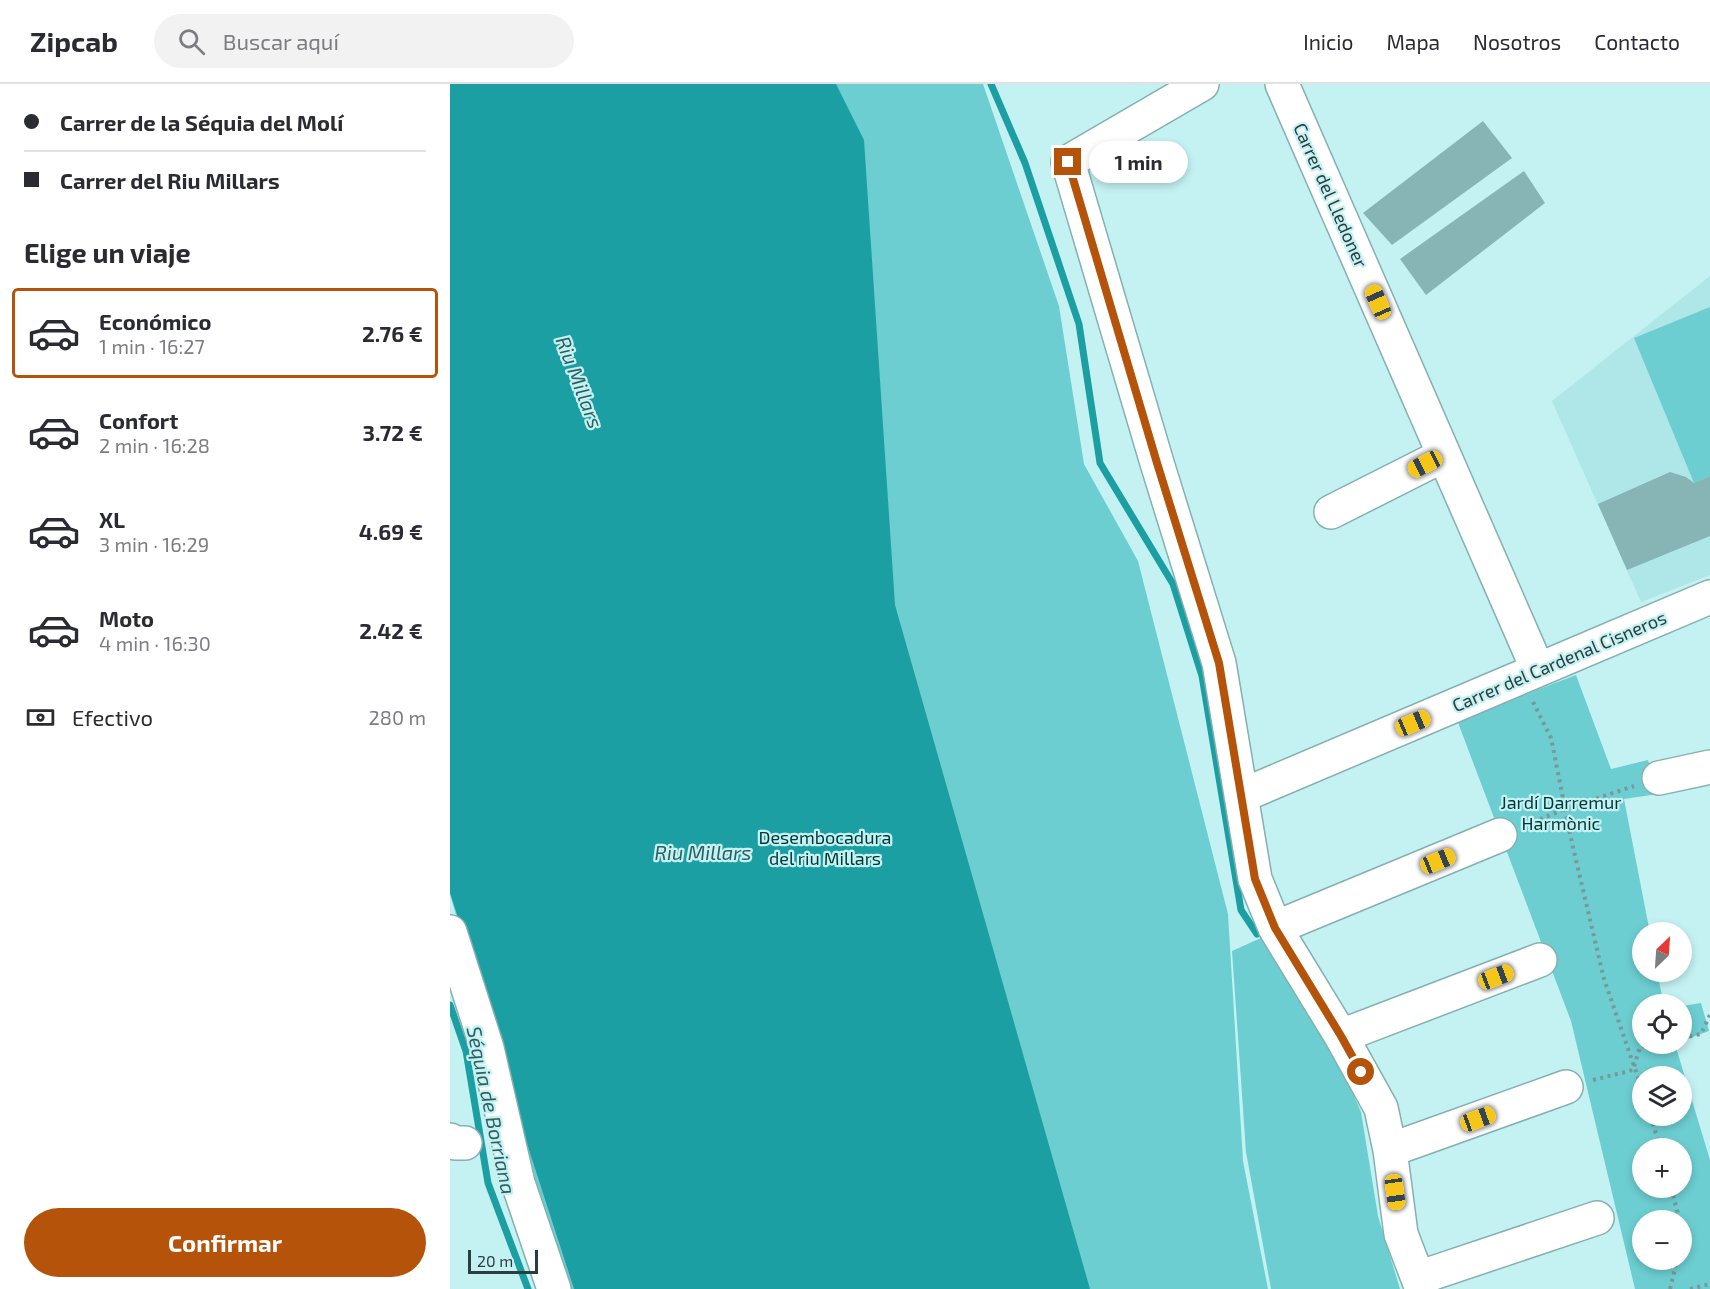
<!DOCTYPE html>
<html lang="es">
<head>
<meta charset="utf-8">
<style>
  body { margin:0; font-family:"Exo 2",sans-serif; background:#f2f2f3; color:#2b2b33; height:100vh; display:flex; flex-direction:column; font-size:22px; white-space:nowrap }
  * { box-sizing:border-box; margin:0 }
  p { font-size:20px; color:#7c7c81 }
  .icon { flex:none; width:33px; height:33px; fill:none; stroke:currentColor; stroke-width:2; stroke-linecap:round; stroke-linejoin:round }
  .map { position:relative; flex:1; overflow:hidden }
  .panel { display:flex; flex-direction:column; background:#fff; width:450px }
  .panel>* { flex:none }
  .top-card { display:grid; align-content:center; height:132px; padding:0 24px; background:#fff }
  .needle { width:39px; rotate:25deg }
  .fabs { position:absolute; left:1182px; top:838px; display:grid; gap:12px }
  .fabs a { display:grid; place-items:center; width:60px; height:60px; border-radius:50%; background:#fff; box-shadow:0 3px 9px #0003; font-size:30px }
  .scale { position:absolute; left:18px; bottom:15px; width:70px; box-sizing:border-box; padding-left:6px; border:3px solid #2b3d3e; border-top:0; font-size:16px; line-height:21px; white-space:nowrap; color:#2b3d3e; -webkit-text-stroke:4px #c4f2f3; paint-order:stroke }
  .end { position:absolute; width:27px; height:27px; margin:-14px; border:8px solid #b45309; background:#fff; box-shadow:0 0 0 3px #fff }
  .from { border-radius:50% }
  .bubble { position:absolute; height:42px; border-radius:21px; background:#fff; box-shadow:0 3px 9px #0003; font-size:20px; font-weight:700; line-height:42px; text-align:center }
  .car { position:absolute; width:18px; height:36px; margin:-18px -9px; border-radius:8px; box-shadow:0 0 4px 2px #0007; background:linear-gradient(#f5c518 24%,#345 0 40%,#f5c518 0 76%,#345 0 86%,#f5c518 0) }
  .top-card b { display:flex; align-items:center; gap:21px; height:57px; font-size:22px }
  .top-card b+b { border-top:2px solid #e1e1e2 }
  .top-card i { width:15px; height:15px; background:#2b2b33 }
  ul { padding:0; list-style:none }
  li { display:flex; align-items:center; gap:18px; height:90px; margin:0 12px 9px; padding:0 12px; border:3px solid transparent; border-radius:6px }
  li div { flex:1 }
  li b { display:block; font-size:22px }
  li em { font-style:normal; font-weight:700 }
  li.on { border-color:#b45309 }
  li>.icon { width:54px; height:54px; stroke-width:1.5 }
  h2 { padding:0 24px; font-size:27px; line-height:72px }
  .pay { display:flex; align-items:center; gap:15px; height:66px; padding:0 24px; font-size:22px }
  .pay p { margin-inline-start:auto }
  .primary-button { display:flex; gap:12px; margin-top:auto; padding:12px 24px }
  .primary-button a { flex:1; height:69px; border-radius:36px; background:#b45309; color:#fff; font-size:24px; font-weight:700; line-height:69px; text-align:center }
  header { display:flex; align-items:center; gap:36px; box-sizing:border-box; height:84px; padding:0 30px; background:#fff; border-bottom:2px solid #e1e1e2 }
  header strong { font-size:28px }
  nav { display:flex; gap:33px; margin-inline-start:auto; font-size:21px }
  .search { width:420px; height:54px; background:#f2f2f3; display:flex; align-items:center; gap:15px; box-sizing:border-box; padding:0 21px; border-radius:33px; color:#7c7c81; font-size:22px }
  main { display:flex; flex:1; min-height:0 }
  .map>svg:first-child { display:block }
  .built { fill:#afe6e8 }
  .green { fill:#6cced1; fill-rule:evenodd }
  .water { fill:#1c9fa2 }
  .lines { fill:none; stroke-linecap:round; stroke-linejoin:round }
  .stream { stroke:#1c9fa2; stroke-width:7 }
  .building { fill:#87b4b5 }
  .minor-casing { stroke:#84b0b1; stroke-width:36 }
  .path { stroke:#789899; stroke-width:4; stroke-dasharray:3 4.5; stroke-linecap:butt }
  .minor { stroke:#fff; stroke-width:33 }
  .route { stroke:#b45309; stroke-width:8 }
  .labels { text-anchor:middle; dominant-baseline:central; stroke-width:4.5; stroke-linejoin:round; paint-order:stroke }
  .street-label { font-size:18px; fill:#2b3d3e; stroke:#c4f2f3 }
  .park-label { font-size:18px; fill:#003739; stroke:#c4f2f3 }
  .water-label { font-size:20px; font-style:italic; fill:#2e5f60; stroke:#c4f2f3 }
</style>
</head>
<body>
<header>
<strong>Zipcab</strong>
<div class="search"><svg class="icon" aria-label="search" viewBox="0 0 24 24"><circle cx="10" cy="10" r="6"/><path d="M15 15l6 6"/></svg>Buscar aquí</div>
<nav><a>Inicio</a><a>Mapa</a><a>Nosotros</a><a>Contacto</a></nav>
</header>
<main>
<section class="panel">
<div class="top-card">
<b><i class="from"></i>Carrer de la Séquia del Molí</b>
<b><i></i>Carrer del Riu Millars</b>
</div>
<h2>Elige un viaje</h2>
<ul>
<li class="on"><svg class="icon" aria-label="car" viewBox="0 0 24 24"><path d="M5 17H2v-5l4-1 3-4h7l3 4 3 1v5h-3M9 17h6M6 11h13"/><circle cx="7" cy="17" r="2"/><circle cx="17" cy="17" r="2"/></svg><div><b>Económico</b><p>1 min · 16:27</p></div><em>2.76 €</em></li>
<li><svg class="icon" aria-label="car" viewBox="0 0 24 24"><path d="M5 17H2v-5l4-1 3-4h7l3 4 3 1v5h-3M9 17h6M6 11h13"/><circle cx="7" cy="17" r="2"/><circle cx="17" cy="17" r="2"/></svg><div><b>Confort</b><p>2 min · 16:28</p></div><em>3.72 €</em></li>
<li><svg class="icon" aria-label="car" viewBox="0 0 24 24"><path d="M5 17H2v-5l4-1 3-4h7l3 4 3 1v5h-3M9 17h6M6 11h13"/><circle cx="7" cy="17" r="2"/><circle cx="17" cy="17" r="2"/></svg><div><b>XL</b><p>3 min · 16:29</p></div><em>4.69 €</em></li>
<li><svg class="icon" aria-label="car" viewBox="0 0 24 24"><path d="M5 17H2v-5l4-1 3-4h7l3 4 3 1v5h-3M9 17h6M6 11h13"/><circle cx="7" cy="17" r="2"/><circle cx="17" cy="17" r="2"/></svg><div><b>Moto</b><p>4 min · 16:30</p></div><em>2.42 €</em></li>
</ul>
<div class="pay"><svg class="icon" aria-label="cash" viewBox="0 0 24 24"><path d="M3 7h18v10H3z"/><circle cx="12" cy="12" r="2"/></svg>Efectivo<p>280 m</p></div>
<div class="primary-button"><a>Confirmar</a></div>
</section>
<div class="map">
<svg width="1260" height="1205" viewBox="0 0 1260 1205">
  <rect width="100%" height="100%" fill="#c4f2f3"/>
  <!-- built -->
  <path class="built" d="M1260,192v299l-69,27 -89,-201z"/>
  <!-- green -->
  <path class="green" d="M0,0h533l76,222 25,158 54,97 90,353 15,247 25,128h-698l-51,-150 -69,-245z
    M1260,223v169l-16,7 -60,-145z
    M1126,591l35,94 37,-9 10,34 -34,5 26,134h-8v39h15l7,33h-22v39h33l35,116v129h-75l-64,-268 -114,-301zM1192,993h40v39h-40zM1192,1065h40v39h-40zM1192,1137h40v39h-40z
    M811,854l67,99 33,75 17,104 22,73h-129l-25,-137 -14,-201z
    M1251,919l8,28 -27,10v-35z"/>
  <!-- water -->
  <path class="water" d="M0,0h386l28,56 31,465 195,684h-516l-76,-235 -20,-76 -28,-85z"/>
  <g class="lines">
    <!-- stream -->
    <path class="stream" d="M541,0l34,79 54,161 21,139 73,121 29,92 39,234 16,24
      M0,921l16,46 22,132 40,106"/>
  </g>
  <!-- building -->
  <path class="building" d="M1033,37l29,37 -120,87 -29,-32z
    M1074,87l21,32 -119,92 -26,-36z
    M1220,388l16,5 8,6 16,-7v60l-83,34 -29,-66z"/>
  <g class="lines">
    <defs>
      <path id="minor" d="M752,0l-134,78 89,301 62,200 36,216 20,49 66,108 40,72 9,42 11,84 21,55
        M832,0l256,586
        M881,428l113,-57
        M1209,694l51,-11
        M791,712l469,-199
        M825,844l225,-93
        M0,848l37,116 31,135 36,106
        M891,952l199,-76
        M0,1056l5,3h10
        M940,1066l176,-63
        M968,1194l179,-60"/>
    </defs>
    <!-- minor casing -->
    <use href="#minor" class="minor-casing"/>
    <!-- path -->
    <path class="path" d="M1083,618l18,36 21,105 32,136 38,110
      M1076,741l39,-16 69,-23
      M1232,954l19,-4 9,-19
      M1143,996l40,-10 7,-23 13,-3
      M1201,1032l9,33
      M1221,1104l9,33
      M1232,1144l1,6 -1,8
      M1220,1205l7,-29
      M1240,1205l20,-5"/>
    <!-- minor -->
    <use href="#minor" class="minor"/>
  </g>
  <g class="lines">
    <!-- route -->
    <path class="route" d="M618,78l89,301 62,200 36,216 20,49 66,108 20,36"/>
  </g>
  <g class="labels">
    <!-- street labels -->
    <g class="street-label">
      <text transform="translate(881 111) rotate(66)">Carrer del Lledoner</text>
      <text transform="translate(1109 577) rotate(-23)">Carrer del Cardenal Cisneros</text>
    </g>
    <!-- park labels -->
    <g class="park-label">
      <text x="1111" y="718">Jardí Darremur<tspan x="1111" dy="21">Harmònic</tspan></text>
      <text x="375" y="753">Desembocadura<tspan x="375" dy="21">del riu Millars</tspan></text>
    </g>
    <!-- water labels -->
    <g class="water-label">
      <text transform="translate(130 298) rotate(69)">Riu Millars</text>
      <text x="253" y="768">Riu Millars</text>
      <text transform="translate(42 1026) rotate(78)">Séquia de Borriana</text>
    </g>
  </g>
</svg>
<div class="fabs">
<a><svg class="needle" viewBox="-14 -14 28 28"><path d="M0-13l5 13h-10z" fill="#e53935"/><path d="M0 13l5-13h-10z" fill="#7c7c81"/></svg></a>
<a><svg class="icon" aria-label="locate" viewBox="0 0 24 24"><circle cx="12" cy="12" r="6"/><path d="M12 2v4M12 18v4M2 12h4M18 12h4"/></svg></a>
<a><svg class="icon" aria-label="layers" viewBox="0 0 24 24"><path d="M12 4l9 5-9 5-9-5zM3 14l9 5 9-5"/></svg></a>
<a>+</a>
<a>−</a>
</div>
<div class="scale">20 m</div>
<i class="end from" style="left:911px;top:988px"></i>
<i class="end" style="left:618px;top:78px"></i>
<div class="bubble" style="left:639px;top:57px;width:99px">1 min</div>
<i class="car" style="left:928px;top:218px;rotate:336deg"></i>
<i class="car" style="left:975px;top:380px;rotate:243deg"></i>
<i class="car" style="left:963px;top:639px;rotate:67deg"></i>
<i class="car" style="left:988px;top:777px;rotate:68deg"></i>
<i class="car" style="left:1046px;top:893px;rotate:69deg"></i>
<i class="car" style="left:1028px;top:1035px;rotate:70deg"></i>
<i class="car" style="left:945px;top:1108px;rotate:172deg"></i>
</div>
</main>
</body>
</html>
